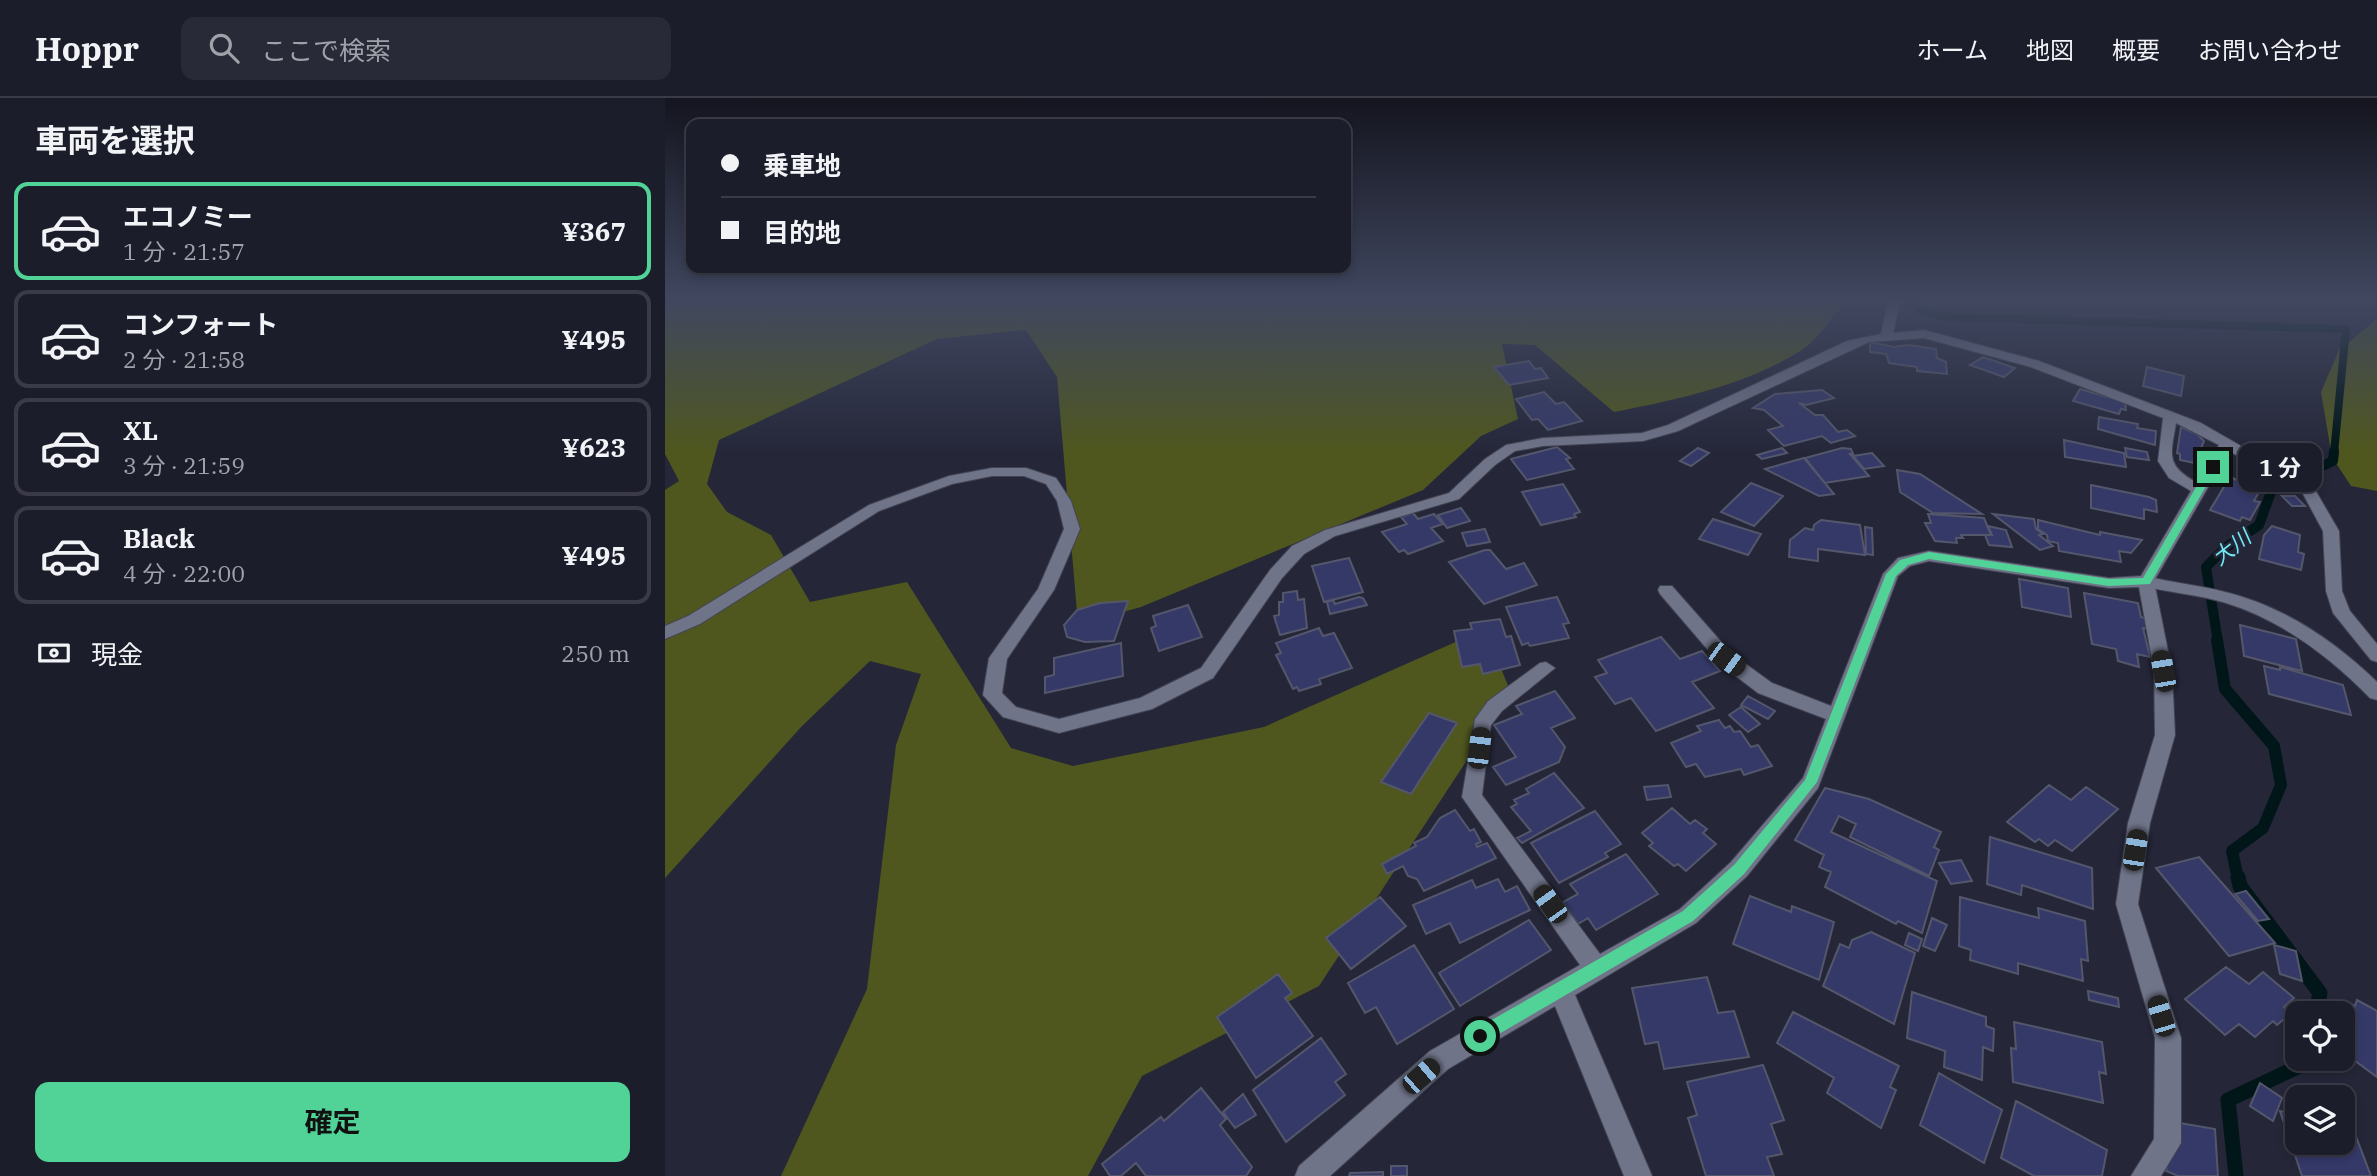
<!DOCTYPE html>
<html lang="ja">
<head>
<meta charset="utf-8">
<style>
  body { margin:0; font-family:"IBM Plex Serif","Noto Sans JP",serif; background:#292a37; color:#f1f3f6; height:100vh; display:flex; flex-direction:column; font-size:26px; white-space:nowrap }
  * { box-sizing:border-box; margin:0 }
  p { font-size:23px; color:#a0a2a9 }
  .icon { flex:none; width:38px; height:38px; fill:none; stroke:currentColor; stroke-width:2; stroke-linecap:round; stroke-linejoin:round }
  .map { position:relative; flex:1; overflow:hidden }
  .sheet { display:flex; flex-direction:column; background:#1c1d2b; width:665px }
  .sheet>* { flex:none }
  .banner { position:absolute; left:21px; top:21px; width:665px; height:154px; border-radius:14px; box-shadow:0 4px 10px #0003,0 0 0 2px #3a3b47; display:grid; align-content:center; height:154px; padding:0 35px; background:#1c1d2b }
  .controls { position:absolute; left:1620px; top:903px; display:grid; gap:14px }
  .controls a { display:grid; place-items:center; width:70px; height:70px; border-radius:14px; background:#1c1d2b; box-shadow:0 4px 10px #0003,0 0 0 2px #3a3b47; font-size:35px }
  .end { position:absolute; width:32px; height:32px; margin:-16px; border:9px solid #51d398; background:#111; box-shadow:0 0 0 4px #111 }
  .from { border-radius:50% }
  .bubble { position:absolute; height:49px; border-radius:14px; background:#1c1d2b; box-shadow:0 4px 10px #0003,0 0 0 2px #3a3b47; font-size:23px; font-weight:700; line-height:49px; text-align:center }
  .car { position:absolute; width:21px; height:42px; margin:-21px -10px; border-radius:9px; box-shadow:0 0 5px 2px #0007; background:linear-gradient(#222 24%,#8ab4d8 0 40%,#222 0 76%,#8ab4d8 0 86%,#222 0) }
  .banner b { display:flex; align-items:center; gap:24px; height:66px; font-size:26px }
  .banner b+b { border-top:2px solid #3a3b47 }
  .banner i { width:18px; height:18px; background:#f1f3f6 }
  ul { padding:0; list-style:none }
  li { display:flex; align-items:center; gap:21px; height:98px; margin:0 14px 10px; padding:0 21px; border:4px solid #3a3b47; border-radius:14px }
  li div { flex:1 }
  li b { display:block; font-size:26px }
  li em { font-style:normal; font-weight:700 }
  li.on { border-color:#51d398 }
  li>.icon { width:63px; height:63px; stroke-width:1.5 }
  h2 { padding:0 35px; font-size:32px; line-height:84px }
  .pay { display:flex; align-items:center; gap:18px; height:77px; padding:0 35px; font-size:26px }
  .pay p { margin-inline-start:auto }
  .action { display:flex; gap:14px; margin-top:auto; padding:14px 35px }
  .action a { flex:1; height:80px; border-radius:14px; background:#51d398; color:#111; font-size:28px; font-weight:700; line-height:80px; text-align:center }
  header { display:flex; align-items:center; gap:42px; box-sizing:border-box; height:98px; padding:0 35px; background:#1c1d2b; border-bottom:2px solid #3a3b47 }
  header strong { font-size:33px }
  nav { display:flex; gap:38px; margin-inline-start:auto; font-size:24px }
  .search { width:490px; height:63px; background:#292a37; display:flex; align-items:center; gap:18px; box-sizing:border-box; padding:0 24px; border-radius:14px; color:#a0a2a9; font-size:26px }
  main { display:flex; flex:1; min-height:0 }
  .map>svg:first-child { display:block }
  .forest { fill:#4f571e }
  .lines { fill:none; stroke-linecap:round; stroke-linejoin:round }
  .stream-far3 { stroke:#001618; stroke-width:8 }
  .stream-far2 { stroke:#001618; stroke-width:10 }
  .stream-far1 { stroke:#001618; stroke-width:12 }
  .stream { stroke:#001618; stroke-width:15 }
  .building { fill:#353968; stroke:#54576b; stroke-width:2 }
  .lane-casing { stroke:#424453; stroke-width:2 }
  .street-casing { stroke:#424453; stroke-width:2 }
  .lane { fill:#707489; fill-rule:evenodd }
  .street { fill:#707489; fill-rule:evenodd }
  .route { fill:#51d398 }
  .labels { text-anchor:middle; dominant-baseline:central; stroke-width:5; stroke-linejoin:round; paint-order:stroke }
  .water-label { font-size:21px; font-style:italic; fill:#71ebf5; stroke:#252739 }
</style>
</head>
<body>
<header>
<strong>Hoppr</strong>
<div class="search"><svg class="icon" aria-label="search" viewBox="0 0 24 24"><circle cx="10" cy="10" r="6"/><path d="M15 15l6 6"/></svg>ここで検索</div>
<nav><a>ホーム</a><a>地図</a><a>概要</a><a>お問い合わせ</a></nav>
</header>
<main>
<section class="sheet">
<h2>車両を選択</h2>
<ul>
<li class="on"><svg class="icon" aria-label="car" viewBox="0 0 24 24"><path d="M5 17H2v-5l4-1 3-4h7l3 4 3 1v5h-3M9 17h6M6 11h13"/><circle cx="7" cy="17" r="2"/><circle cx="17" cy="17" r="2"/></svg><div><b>エコノミー</b><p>1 分 · 21:57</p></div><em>¥367</em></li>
<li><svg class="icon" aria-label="car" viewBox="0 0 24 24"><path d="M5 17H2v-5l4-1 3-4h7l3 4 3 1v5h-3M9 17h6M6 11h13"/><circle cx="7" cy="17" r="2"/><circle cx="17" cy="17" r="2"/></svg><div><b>コンフォート</b><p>2 分 · 21:58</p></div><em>¥495</em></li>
<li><svg class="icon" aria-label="car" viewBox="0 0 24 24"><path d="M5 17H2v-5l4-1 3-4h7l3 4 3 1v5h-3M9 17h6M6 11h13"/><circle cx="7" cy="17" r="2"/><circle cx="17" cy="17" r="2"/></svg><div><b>XL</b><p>3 分 · 21:59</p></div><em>¥623</em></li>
<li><svg class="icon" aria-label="car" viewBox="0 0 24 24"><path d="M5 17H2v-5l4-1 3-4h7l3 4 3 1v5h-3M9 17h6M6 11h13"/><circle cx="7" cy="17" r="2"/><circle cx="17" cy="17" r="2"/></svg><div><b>Black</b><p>4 分 · 22:00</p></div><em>¥495</em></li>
</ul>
<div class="pay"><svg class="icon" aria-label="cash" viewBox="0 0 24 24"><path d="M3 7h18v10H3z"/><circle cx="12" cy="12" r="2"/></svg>現金<p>250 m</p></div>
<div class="action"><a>確定</a></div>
</section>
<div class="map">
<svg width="1712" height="1078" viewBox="0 0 1712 1078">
  <rect width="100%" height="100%" fill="#252739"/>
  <!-- forest -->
  <path class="forest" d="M0,204h1181c-14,14 -28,37 -44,48 -55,35 -125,50 -188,62l-79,-67 -33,-1 16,75 -37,17 -58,54 -282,117 -63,17 -21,-247 -31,-47 -89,9 -218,101 -12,44 20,28 44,23 39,67 97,-20 104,166 62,18 191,-39 221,-98 26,64 -192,293 -177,90 -54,100h-307l86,-187 29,-244 25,-71 -51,-13 -68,65 -137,152v-388l14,-9 -14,-27z
    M1712,221v172l-26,-5 -19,-29 -11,-65 18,-42z"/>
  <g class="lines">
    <!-- stream-far3 -->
    <path class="stream-far3" d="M1245,204l13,9 25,6 398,12 -12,124"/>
    <!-- stream-far2 -->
    <path class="stream-far2" d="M1553,544l-12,-75 19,-19 34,-23 13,-36 61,-28 1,-10"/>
    <!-- stream-far1 -->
    <path class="stream-far1" d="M1552,542l8,49 49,57 7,39 -18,43 -31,23 6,28"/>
    <!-- stream -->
    <path class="stream" d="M1573,779l2,9 80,107 -4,20
      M1571,1078l-8,-76 78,-37 1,-4"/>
  </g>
  <!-- building -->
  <path class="building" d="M1205,244l24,5 14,-2 28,4 1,9 9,4 1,12 -30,-3v-4l-28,-4 -3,-9 -16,-2z
    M1318,259l32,11 -11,9 -34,-12z
    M864,263l6,8 6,-1 7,10 -39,7 -15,-18z
    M1482,269l37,9 -3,20 -38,-10z
    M1415,291l45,13 1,8 -5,-1 -2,5 -46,-13z
    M1157,292l12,8 -28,7 -7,-2 16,12h8l15,17 9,-2 8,6 -24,7 -9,-7 -38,10 -16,-16 15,-4 -19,-16 -11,-2 22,-14z
    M879,294l12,12 8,-2 18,19 -34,9 -10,-11 -6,1 -16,-21z
    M1434,319l39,7 -1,4 19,3 -1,14 -57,-16z
    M1516,329l16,7 7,7 -9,22 -15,-3v-6l-3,-1z
    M1399,342l60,13 2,14 -61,-10z
    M892,349l13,11 -4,1 8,10 -47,11 -16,-21z
    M1033,350l11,5 -18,13 -11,-5z
    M1117,350l5,5 -25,6 -5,-4z
    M1177,350l9,1 2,5h-3l19,22 -44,7 -20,-25z
    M1460,350l22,4 2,8 -22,-3z
    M1207,355l12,13 -20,3 -11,-13z
    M1139,360l30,36 -15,2 -54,-27z
    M1232,372l23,4 62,40 -49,-1 -33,-21z
    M1565,379l30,13 -6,11 6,1 -10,18 -8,-3 -2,4 -30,-11z
    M1086,385l32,13 -29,30 -33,-14z
    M898,386l17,28 -6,2 2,3 -35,8 -19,-33z
    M1426,387l58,12 7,3 1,12 -13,-3v10l-53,-11z
    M1617,398h13l10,10h-13z
    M796,410l9,13 -23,7 -9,-13z
    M748,415l5,6 16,-5 9,10 -12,4 12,13 -35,13 -4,-4 -5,2 -17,-20 25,-8 -6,-7z
    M1263,416l56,4 7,17h-30l2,3h-7l1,5 -22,-2 -10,-18h6z
    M1328,416l41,5 2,10 7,5 -4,1 14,11 -13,4z
    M1048,421l48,15 -13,21 -49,-16z
    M1156,422l39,5 5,30 -47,-6v12l-29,-4 1,-17 15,-12 8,2 1,-5z
    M1373,422l62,15v-3l42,8 -11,13 -12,-2 2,11 -62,-11 -1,-8 -10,-2 -1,-6 -9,-6z
    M1323,428l18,4 6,17 -23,-2 -4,-10h7z
    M1607,428l28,9 -2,17 6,2 -3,16 -42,-11 5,-24z
    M1200,429l7,1 1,27 -7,-1z
    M820,431l5,13 -23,4 -5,-13z
    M820,452h5l16,19 18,-6 13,22 -53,19 -35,-42z
    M684,460l14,34 -39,10 -12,-36z
    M1354,481l49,9 3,29 -49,-10z
    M632,493l1,9 6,-1 3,29 -27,7 -6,-19 5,-1v-13h4v-9z
    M1419,495l54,10 3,14 4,1 2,11 -4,-1 7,29 -13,-3 2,13 -21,-6 -2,-12 -24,-5z
    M694,499l4,1 4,7 -37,9 -3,-12 6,-2 2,4z
    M892,499l12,26 -6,1 6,14 -39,8 -2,-3 -6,2 -16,-38z
    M463,503l-14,40 -29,1 -18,-5 -3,-12 13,-15 23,-7z
    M523,507l14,32 -43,14 -8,-23 5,-2 -3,-10z
    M835,521l6,18 5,-1 9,29 -37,9 -3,-10 -18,3 -8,-36 18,-2 -2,-6z
    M1575,527l56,14 6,32 -58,-15z
    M654,530l4,8 11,-3 18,35 -33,11 2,5 -22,7 -2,-4 -4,2 -17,-34 5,-2 -5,-10z
    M996,539l19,22 22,-8 18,20 -28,11 22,26 -58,23 -25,-33 -16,6 -20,-27 12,-4 -9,-13z
    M456,545l2,33 -78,17v-16l9,-2v-17z
    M1599,568l16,4v-3l63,18 8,30 -82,-21z
    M890,593l20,27 -24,10 14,19 -6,15 -53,23 -13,-18 23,-10 -22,-32 28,-11 -6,-8z
    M1083,598l27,15 -7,8 -27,-14z
    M1076,609l19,17 -12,8 -19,-17z
    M764,615l28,10 -46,71 -30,-12z
    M1054,622l6,8 5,-2 4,6 6,-1 11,16 7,-2 14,21 -28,9 -3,-6 -36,8 -9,-13 -10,3 -15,-24 30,-12 -4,-5z
    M889,675l30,35 -62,35 -5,-5 14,-7 -20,-24 6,-3 -3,-4 15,-7 -3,-4z
    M1003,687l3,12 -24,3 -3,-13z
    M1384,687l22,15 15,-13 32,22 -46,42 -17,-11 -7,6 -9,-7 -4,3 -28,-20z
    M1160,690l44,11 72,33 -7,15 5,3 -10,26 -79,-39 6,-13 -17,-8 -8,16 106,49 -15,52 -24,-12 -2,3 -71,-37 6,-15 -12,-5 5,-12 -29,-15z
    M1007,710l18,16 5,-4 12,9 -4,4 13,11 -30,27 -8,-7 -4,2 -25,-20 4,-3 -11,-10z
    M790,712l15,21 4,-2 7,13 -5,2 1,3 10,-4 9,15 -72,33 -7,-12 -9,-3 -5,-10 -16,8 -5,-10 34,-18 -2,-3 13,-6 13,-19z
    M930,713l26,33 -16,9 3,4 -49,26 -28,-40z
    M1325,739l102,31 1,41 -71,-24 -1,10 -34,-11z
    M961,756l32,40 -62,36 -8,-12 -10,6 -15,-22 15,-8 -8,-10z
    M1534,759l76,86 -46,13 -73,-88z
    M1296,762l11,21 -21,3 -12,-21z
    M833,781l7,13 12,-6 13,24 -70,33 -10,-20 -24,11 -13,-29 59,-25 4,8z
    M1581,793l23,28 -11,2 -23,-27z
    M1085,798l41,16 1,-6 42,16 -15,58 -86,-36z
    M715,799l26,29 -55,43 -25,-31z
    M1295,799l79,21 -1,-10 47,13 3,40 -7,-2 2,22 -65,-18v11l-48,-14 1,-10 -12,-4z
    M1267,820l15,7 -12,26 -12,-5z
    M864,822l22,30 -91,56 -21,-33z
    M1206,834l44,21 -21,71 -71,-38 17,-42 9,4 3,-8z
    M1244,835l13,6 -4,12 -13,-6z
    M749,847l40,64 -57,35 -21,-37 -11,6 -17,-30z
    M1609,847l22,6 6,30 -22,-7z
    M1561,869l23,17 14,-12 31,26 -10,9 7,6 -14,12 -4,-4 -18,16 -16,-13 -14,11 -40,-36z
    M613,876l14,19 -7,5 28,38 -57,42 -39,-61z
    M1042,879l11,36 16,-2 15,46 -85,12 -6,-27 -13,2 -13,-56z
    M1423,893l30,7 1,9 -30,-7z
    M1247,894l74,25v9l8,3 -1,22 -10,-4 -1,33 -38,-13 1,-16 -38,-13z
    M1692,902l20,11v66l-34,-25 -2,-39 5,-12 9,5z
    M1128,914l106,54 -9,21 6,3 -15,38 -54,-35 7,-15 -57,-35z
    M1349,924l88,20 4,32 -7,-2 4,31 -90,-21 -2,-34 5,1z
    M656,940l25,36 -11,8 10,13 -59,47 -33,-52z
    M1098,967l21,55 -13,4 11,30 -15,3 7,19h-68l-18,-58 9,-3 -10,-33z
    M1274,975l63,37 -18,53 -64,-38z
    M1595,985l22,15 -9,23 -23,-15z
    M536,990l25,31 -6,6 32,42 -6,9h-100l-10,-13 -15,13h-11l-8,-12 59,-47 3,4z
    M578,996l13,21 -21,13 -12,-16z
    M1351,1003l91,49 -5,26h-68l-33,-18z
    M1615,1013l18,4v28h45v-19l9,2 19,50h-69z
    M1509,1024l41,7 3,47h-40l-12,-5z
    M726,1068h16v10h-16z
    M718,1074v4h-34l1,-3z"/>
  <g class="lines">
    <defs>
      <path id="lane" d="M1481,478c26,7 53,9 79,16 58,14 110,49 152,90v18l-7,-2c-40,-41 -89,-78 -144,-95 -28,-9 -58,-10 -86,-18l-2,-4z"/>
      <path id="street" d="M1223,204h12l-7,31 31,-3 115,31 162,62 113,65 25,43 3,60 8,20 27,33v18l-6,-2 -38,-47 -7,-22 -3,-60 -20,-37 -74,-43 -75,130 18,90 3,64 -25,88 -12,81 43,134v105l-20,33h-30l23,-37 1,-101 -39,-134 12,-81 27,-88 -1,-64 -15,-84 -30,1 -180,-27 -19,5 -12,10 -80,212 -71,88 -51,47 -121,72 77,181h-28l-69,-170 -107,63 -118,107h-35l4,-10 131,-115 150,-86 -118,-168 13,-78 13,-18 52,-38 6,-1 9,6 -53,43 -11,14 -9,70 118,159 80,-45 51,-47 72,-84 23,-59 -68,-26 -38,-29 -60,-70 -2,-4 2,-4h12l60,68 40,29 59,23 52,-132 15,-16 31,-7 180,27 32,-2 50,-85 -22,-13 -11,-17 5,-43 -132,-51 -107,-29 -55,4 -191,89 -35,10 -100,5 -28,5 -20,14 -36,34 -124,37 -31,18 -22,24 -69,100 -61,31 -93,24 -56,-16 -20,-22 6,-37 49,-69 26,-60 -7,-28 -11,-17 -22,-8h-32l-40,8 -73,27 -179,113 -35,15v-13l23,-10 181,-111 80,-29 43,-8h34l30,10 15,23 9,28 -26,61 -47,69 -5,34 14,14 43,12 81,-21 61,-30 69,-98 22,-24 33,-16 124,-37 36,-34 21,-14 37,-7 99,-5 26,-8 179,-84 34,-7zM1511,325l43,22 -23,37c-31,-17 -25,-28 -20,-59z"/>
    </defs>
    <!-- lane casing -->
    <use href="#lane" class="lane-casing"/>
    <!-- street casing -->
    <use href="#street" class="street-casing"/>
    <!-- lane -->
    <use href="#lane" class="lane"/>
    <!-- street -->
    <use href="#street" class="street"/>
  </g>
  <!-- sky -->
  <linearGradient id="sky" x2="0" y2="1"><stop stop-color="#14151f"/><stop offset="0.57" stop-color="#40475f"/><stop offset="1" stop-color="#40475f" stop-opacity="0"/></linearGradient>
  <rect width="1712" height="355" fill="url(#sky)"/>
  <!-- route -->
  <path class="route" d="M1544,367l8,2 -67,117 -41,2 -180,-27 -21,6 -12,11 -79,206 -73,92 -51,47 -208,121h-11v-12l209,-119 51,-46 71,-85 81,-206 14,-14 29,-8 180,27 34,-1z"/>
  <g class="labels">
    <!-- water labels -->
    <g class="water-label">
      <text transform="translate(1566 449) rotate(-38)">大川</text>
    </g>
  </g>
</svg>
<div class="controls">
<a><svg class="icon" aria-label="locate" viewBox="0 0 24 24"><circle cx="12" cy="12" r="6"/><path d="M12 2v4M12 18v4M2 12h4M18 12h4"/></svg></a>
<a><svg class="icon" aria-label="layers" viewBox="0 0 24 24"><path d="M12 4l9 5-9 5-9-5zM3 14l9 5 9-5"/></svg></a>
</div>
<i class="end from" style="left:815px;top:938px"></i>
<i class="end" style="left:1548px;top:369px"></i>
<div class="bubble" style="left:1573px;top:345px;width:84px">1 分</div>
<i class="car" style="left:1061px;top:561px;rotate:126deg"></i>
<i class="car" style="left:1498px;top:573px;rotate:350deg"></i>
<i class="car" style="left:814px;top:650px;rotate:7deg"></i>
<i class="car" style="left:1470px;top:752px;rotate:9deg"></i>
<i class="car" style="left:885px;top:806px;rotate:324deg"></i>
<i class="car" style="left:1496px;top:918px;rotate:343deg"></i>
<i class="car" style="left:756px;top:978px;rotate:49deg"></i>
<div class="banner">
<b><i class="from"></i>乗車地</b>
<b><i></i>目的地</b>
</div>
</div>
</main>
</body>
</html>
